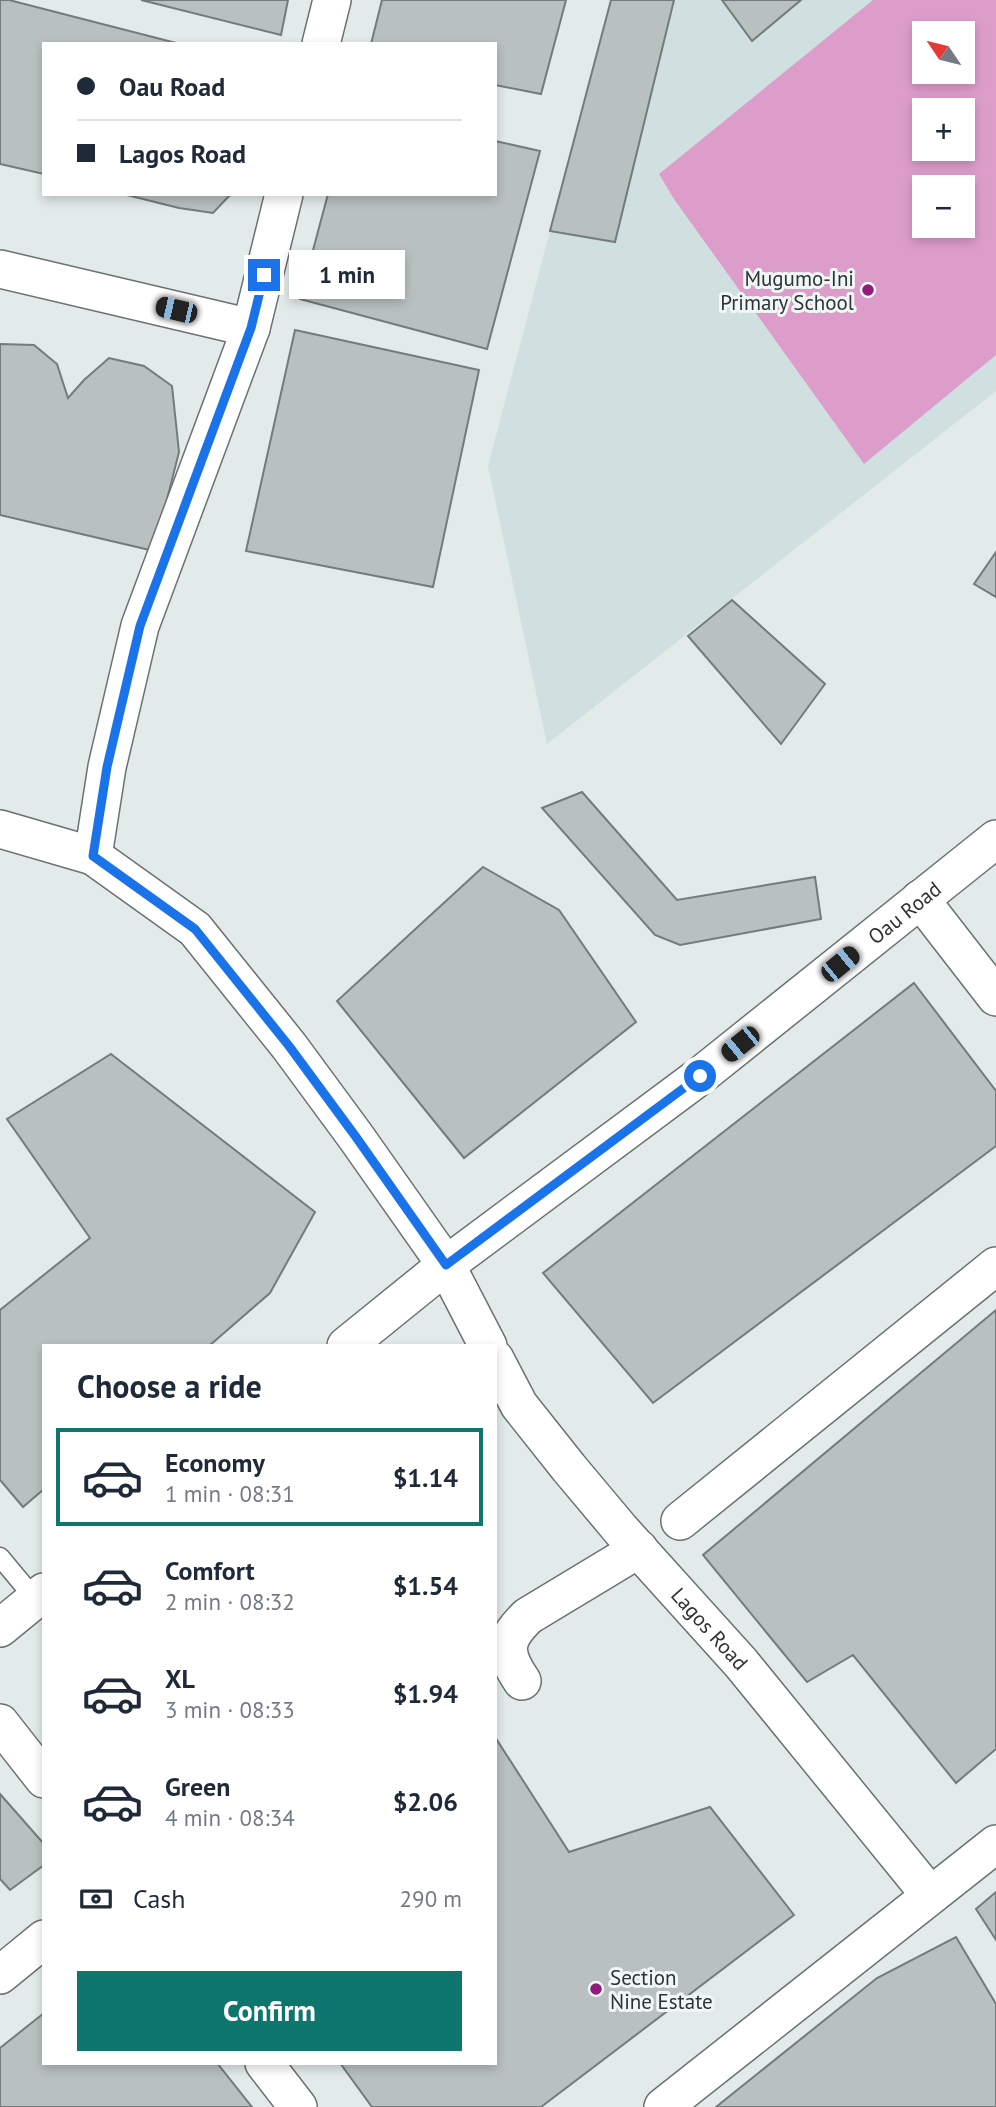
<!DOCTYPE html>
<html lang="en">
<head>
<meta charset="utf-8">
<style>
  body { margin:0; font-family:"PT Sans",sans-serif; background:#f6f6f7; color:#1f2937; height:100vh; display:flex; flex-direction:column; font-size:26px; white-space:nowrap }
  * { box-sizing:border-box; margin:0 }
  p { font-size:23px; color:#747a83 }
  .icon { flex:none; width:38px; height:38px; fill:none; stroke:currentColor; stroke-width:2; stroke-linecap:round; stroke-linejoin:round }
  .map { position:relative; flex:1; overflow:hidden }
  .drawer { position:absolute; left:42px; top:1344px; width:455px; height:721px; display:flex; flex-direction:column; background:#fff; border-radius:0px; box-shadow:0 4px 10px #0003 }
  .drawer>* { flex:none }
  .top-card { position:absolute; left:42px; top:42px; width:455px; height:154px; border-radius:0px; box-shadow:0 4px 10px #0003; display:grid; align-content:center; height:154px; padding:0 35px; background:#fff }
  .needle { width:46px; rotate:305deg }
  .tools { position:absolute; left:912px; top:21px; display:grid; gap:14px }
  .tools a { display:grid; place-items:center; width:63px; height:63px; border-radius:0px; background:#fff; box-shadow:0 4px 10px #0003; font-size:35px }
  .end { position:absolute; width:32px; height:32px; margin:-16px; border:9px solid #1a73e8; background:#fff; box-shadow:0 0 0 4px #fff }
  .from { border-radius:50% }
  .bubble { position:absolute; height:49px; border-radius:0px; background:#fff; box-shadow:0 4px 10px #0003; font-size:23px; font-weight:800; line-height:49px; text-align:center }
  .car { position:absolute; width:21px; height:42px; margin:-21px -10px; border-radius:9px; box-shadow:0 0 5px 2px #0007; background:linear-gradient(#222 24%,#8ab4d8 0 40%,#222 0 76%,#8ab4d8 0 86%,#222 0) }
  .top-card b { display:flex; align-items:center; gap:24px; height:66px; font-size:26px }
  .top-card b+b { border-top:2px solid #e0e1e3 }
  .top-card i { width:18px; height:18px; background:#1f2937 }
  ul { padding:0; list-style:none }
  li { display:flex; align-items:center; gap:21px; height:98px; margin:0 14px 10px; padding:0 21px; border:4px solid transparent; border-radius:0px }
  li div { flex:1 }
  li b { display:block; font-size:26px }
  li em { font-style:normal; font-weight:800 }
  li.selected { border-color:#0f766e }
  li>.icon { width:63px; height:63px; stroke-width:1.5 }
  h2 { padding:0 35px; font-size:32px; line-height:84px }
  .pay { display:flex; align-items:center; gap:18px; height:77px; padding:0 35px; font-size:26px }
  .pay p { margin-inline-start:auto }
  .cta { display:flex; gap:14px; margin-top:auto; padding:14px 35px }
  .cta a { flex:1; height:80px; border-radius:0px; background:#0f766e; color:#fff; font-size:28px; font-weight:800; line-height:80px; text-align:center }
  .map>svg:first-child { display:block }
  .built { fill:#d0dfe0; fill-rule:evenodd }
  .green { fill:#dd9dcb; fill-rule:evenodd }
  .building { fill:#b9c0c0; stroke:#747b7b; stroke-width:2 }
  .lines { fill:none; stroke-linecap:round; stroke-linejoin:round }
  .service-casing { stroke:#6b7171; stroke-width:21 }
  .minor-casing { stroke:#6b7171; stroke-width:40 }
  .service { stroke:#fff; stroke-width:18 }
  .minor { stroke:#fff; stroke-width:37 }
  .route { stroke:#1a73e8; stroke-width:9 }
  .poi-dot { fill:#901b7b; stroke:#f0f7f7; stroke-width:2.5 }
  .labels { text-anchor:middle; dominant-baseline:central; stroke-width:6; stroke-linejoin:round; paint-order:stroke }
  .poi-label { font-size:21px; fill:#2f3232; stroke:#f0f7f7; text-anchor:end }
  .street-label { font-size:21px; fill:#2f3232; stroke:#f0f7f7 }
</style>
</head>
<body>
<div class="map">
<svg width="996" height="2107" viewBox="0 0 996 2107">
  <rect width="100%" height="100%" fill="#e2eaea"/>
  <!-- built -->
  <path class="built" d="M611,0h385v391l-449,353 -59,-278zM924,33h38v39h-38zM924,110h38v39h-38zM924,187h38v39h-38z"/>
  <!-- green -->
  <path class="green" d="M873,0h123v355l-132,109 -190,-265 -15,-25zM924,33h38v39h-38zM924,110h38v39h-38zM924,187h38v39h-38z"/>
  <!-- building -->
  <path class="building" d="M0,0h9l171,44h-136v130l-44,-10z
    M141,0h147l-7,35z
    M382,0h184l-25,94 -46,-9v-41h-124z
    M611,0h63l-59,242 -65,-11z
    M722,0h79l-49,41z
    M495,141l45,10 -53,198 -187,-50 28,-105h167z
    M123,194h108l-18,19 -34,-5z
    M295,330l184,40 -46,217 -187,-36z
    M0,344l34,1 23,19 11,34 16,-18 25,-22 35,8 28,20 7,66 -25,99 -154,-36z
    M996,552v45l-22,-13z
    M732,600l93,84 -44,60 -93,-108z
    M582,792l95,108 138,-23 6,42 -141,26 -25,-10 -113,-127z
    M483,867l76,43 77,112 -172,136 -127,-157z
    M914,983l82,108v55l-343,257 -110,-130z
    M111,1054l204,158 -45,81 -61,53h-165v143l-21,18 -23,-27v-170l90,-72 -83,-119z
    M996,1310v439l-40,34 -103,-128 -46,27 -104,-127z
    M495,1737l74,115 141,-45 84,108 -253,192h-169l-32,-44h155z
    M0,1794l44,50v21l-34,25 -10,-11z
    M996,1892v48l-20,-31z
    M956,1937l40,67v103h-280l161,-129z
    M44,2013v50h173l35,44h-252v-59z"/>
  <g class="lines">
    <defs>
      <path id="service" d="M0,1557l35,42"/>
      <g id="minor">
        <path d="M321,44l11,-44"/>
        <path d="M284,194l-33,134 -111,298 -33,141 -14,89 102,73 94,117 67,91 90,128 42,81"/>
        <path d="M0,269l251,59"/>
        <path d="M0,829l93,27"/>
        <path d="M920,899l76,98"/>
        <path id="s1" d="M346,1346l100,-81 254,-189 296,-237"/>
        <path id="s2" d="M495,1359l24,46 50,63 52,62 120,133 189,232"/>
        <path d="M680,1521l316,-255"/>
        <path d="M0,1628l44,-36"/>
        <path d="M522,1681c-19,-28 -19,-41 6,-65l111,-67"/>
        <path d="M0,1723l44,56"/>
        <path d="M0,1975l44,-36"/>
        <path d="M264,2063l34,44"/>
        <path d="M663,2107l333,-263"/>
      </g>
    </defs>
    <!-- service casing -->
    <use href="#service" class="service-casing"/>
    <!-- minor casing -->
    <use href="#minor" class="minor-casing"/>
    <!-- service -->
    <use href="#service" class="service"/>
    <!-- minor -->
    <use href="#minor" class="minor"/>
  </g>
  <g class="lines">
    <!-- route -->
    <path class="route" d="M264,275l-13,53 -111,298 -33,141 -14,89 102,73 94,117 67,91 90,128 254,-189"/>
  </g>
  <!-- markers -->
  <g class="poi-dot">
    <circle cx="868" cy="290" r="7"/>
    <circle cx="596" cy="1989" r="7"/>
  </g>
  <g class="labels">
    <!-- poi labels -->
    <g class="poi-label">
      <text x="854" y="278">Mugumo-Ini<tspan x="854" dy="24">Primary School</tspan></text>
      <text x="610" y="1977" text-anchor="start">Section<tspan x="610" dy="24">Nine Estate</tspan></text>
    </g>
    <!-- street labels -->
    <g class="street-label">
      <text stroke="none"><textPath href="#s1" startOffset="707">Oau Road</textPath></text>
      <text stroke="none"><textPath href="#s2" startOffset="346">Lagos Road</textPath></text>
    </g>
  </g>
</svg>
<div class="tools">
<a><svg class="needle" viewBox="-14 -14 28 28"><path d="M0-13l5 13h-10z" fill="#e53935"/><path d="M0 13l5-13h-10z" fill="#747a83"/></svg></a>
<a>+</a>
<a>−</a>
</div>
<i class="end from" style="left:700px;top:1076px"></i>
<i class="end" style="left:264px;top:275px"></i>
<div class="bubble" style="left:289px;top:250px;width:116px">1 min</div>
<i class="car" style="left:176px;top:310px;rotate:283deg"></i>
<i class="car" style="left:840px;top:964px;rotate:51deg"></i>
<i class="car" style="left:740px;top:1044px;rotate:231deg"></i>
<div class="top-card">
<b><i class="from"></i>Oau Road</b>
<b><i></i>Lagos Road</b>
</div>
<section class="drawer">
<h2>Choose a ride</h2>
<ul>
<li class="selected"><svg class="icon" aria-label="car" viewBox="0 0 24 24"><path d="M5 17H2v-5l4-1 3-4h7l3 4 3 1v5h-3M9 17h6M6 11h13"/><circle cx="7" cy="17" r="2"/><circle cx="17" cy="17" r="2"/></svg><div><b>Economy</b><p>1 min · 08:31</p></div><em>$1.14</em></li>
<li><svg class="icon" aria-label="car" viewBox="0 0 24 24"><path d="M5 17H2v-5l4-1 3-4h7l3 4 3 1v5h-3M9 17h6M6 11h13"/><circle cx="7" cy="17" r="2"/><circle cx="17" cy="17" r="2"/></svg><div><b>Comfort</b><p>2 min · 08:32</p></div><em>$1.54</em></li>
<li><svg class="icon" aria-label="car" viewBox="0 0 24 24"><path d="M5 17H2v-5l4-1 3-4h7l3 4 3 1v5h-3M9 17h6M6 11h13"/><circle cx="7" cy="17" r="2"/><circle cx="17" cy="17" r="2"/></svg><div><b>XL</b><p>3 min · 08:33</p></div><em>$1.94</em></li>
<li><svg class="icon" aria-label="car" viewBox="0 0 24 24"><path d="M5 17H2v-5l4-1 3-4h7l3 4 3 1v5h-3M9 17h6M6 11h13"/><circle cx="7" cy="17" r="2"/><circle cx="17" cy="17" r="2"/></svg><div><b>Green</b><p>4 min · 08:34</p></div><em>$2.06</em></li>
</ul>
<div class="pay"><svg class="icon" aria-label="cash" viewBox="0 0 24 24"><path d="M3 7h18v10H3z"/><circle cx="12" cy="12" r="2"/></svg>Cash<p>290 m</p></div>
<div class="cta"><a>Confirm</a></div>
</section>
</div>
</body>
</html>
